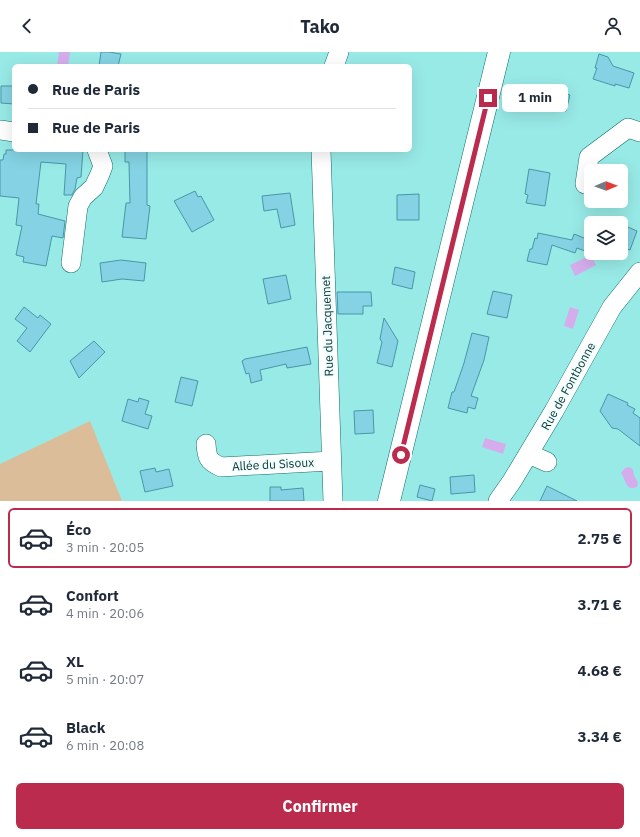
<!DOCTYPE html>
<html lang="fr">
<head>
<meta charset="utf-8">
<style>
  body { margin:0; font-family:"IBM Plex Sans",sans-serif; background:#f6f6f7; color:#1f2937; height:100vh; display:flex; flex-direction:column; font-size:15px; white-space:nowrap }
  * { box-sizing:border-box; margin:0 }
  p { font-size:13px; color:#747a83 }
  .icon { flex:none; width:22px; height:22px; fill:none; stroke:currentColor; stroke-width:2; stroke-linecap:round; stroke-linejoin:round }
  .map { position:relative; height:449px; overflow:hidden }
  .drawer { display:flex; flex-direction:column; background:#fff; flex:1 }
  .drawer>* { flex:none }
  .hud { position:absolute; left:12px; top:12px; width:400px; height:88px; border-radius:6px; box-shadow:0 4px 16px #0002; display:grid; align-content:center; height:88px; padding:0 16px; background:#fff }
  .needle { width:26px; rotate:89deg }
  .tools { position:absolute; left:584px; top:112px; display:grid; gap:8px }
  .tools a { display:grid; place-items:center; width:44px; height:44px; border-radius:6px; background:#fff; box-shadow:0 4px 16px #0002; font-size:20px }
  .end { position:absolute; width:18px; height:18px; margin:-9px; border:5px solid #bb2b4d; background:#fff; box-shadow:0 0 0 2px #fff }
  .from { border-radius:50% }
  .bubble { position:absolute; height:28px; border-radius:6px; background:#fff; box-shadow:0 4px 16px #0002; font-size:13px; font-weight:700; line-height:28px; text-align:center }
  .hud b { display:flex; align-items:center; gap:14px; height:38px; font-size:15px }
  .hud b+b { border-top:1px solid #e0e1e3 }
  .hud i { width:10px; height:10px; background:#1f2937 }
  ul { padding:7px 0 0; list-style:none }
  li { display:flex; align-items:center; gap:12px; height:60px; margin:0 8px 6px; padding:0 8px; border:2px solid transparent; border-radius:6px }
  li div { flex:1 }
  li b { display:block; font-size:15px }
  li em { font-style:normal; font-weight:700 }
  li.current { border-color:#bb2b4d }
  li>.icon { width:36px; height:36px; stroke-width:1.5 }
  .cta { display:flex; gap:8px; margin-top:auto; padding:8px 16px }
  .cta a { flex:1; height:46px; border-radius:6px; background:#bb2b4d; color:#fff; font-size:16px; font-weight:700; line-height:46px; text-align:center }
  header { display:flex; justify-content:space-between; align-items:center; height:52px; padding:0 16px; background:#fff; font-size:18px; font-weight:700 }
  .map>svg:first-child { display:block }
  .green { fill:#dbbe99 }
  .water { fill:#d5adec }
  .building { fill:#84d2e3; stroke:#4897a7 }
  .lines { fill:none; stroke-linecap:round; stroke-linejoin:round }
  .minor-casing { stroke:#0c6e6c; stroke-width:20 }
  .major-casing { stroke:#0c6e6c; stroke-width:23 }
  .minor { stroke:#fff; stroke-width:19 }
  .major { stroke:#fff; stroke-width:22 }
  .route { stroke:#bb2b4d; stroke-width:5 }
  .labels { text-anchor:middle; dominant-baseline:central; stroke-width:3.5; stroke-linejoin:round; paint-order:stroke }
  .street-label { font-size:12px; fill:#0e3231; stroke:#eefefd }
</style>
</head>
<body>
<header><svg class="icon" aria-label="back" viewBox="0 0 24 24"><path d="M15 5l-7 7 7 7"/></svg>Tako<svg class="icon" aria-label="person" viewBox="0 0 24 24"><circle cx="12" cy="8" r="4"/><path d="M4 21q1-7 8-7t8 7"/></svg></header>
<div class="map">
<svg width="640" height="449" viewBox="0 0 640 449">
  <rect width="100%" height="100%" fill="#98eae7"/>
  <!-- green -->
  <path class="green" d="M90,369l32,80h-122v-37z"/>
  <!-- water -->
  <path class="water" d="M59,0h11l-2,14h-11z
    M591,203l5,10 -21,11 -5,-11z
    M570,255l9,3 -6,19 -9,-3z
    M485,386l21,6 -3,10 -21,-7z
    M629,415c5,2 4,4 5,8 1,3 3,5 4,8l-1,4c-12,5 -11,-8 -16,-14l4,-5z"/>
  <!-- building -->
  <path class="building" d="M101,0h8l12,2 -3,12h-19z
    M599,2l9,3 5,9 21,7 -5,15 -14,-4v2l-22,-7 4,-11h-2z
    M1,34h13v18l-13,-1z
    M544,36l26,7 -4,16 -27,-8z
    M6,98h77l-2,27 -4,1 -2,11 -3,6h-8l2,-31 -25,-2 -5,42h3l-1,10 27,7 -2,17 -11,-2 -6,30 -23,-4 1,-5 -8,-2 6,-29 -6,-1 3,-27 -19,-2v-36h3l1,-6h2z
    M125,98h22v55l3,1 -4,33 -24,-2 4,-34h4l-1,-41h-4z
    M529,117l21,4 -5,33 -19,-3 2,-8 -3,-1z
    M195,139l3,6 3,-1 13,24 -22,12 -18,-31z
    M290,141l5,32 -14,3 -4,-19 -13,2 -2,-15z
    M419,142v26h-22v-25z
    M621,172l16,7 -7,19 -9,-3z
    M538,181l34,7 2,-6 15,6 -4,11 -8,-3 -2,5 -23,-8 -5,20 -20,-4 3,-12h2l3,-11 2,1z
    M121,208l25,3 -2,18 -22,-2 -20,3 -2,-19z
    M395,215l20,5 -3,17 -20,-5z
    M286,223l5,24 -23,5 -5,-25z
    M493,239l19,4 -5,23 -20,-4z
    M337,240h34l1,14h-9v8h-25z
    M24,255l14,11 2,-3 11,9 -21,28 -13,-11 10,-13 -12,-9z
    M384,266l14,23 -6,26 -15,-4 5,-21 -2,-3z
    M472,281l17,4 -5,23 -13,36 7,2 -3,11 -7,-2 -1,6 -19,-5 4,-16h2l10,-29z
    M94,289l11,11 -26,26 -9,-17z
    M307,295l4,17 -24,4 -1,-4 -26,6 2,10 -11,3 -2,-10 -3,1 -4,-13 3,-2z
    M181,325l17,4 -6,25 -17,-4z
    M608,342l20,9 -1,2 8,4 -2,4 7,5v28l-22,-17 -6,-1 -12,-17z
    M139,346l10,3 -4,13 7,2 -4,13 -26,-8 6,-22 10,3z
    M373,358l1,23 -19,1 -1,-23z
    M155,416l1,4 13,-3 4,17 -28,6 -5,-21z
    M474,423l1,17 -24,2 -1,-17z
    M420,433l15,4 -3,12 -15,-4z
    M547,434l30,15h-37z
    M270,435h11v3l22,-2 1,13h-34z"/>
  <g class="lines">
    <defs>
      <path id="minor" d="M334,14l5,-14
        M0,78l14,2
        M321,98l12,351
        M585,132l4,-27 39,-29 12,4
        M71,211l7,-57 5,-9 11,-10 6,-13 3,-8 -6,-16
        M206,392c1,14 2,17 15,23l110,-6
        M529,402l18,8
        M498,449l14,-20 42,-70 58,-104 28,-35"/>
      <path id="major" d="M389,449l110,-449"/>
    </defs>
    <!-- minor casing -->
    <use href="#minor" class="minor-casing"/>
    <!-- major casing -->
    <use href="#major" class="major-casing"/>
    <!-- minor -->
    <use href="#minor" class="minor"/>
    <!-- major -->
    <use href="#major" class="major"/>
  </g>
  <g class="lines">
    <!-- route -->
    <path class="route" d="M401,403l87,-357"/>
  </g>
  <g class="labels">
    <!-- street labels -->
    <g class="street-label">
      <text transform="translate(327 274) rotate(-92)">Rue du Jacquemet</text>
      <text transform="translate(568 334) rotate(-61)">Rue de Fontbonne</text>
      <text transform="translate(273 412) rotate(-3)">Allée du Sisoux</text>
    </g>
  </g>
</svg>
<div class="tools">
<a><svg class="needle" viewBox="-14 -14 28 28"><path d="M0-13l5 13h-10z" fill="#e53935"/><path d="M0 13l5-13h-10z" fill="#747a83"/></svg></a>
<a><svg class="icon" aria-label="layers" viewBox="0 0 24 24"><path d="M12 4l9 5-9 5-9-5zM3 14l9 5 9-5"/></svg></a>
</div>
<i class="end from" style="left:401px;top:403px"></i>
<i class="end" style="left:488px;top:46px"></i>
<div class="bubble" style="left:502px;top:32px;width:66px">1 min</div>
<div class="hud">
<b><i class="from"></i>Rue de Paris</b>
<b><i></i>Rue de Paris</b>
</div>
</div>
<section class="drawer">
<ul>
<li class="current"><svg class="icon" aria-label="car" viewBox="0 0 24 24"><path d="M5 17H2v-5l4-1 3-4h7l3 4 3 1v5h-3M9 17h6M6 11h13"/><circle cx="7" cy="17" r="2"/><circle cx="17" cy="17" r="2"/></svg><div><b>Éco</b><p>3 min · 20:05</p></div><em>2.75 €</em></li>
<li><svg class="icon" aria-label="car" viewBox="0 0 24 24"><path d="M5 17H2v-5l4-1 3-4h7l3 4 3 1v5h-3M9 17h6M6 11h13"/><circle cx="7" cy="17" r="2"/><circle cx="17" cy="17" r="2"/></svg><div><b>Confort</b><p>4 min · 20:06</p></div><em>3.71 €</em></li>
<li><svg class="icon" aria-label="car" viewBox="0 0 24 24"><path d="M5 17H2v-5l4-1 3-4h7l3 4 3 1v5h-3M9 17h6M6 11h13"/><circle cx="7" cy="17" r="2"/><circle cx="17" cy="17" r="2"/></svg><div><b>XL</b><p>5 min · 20:07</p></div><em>4.68 €</em></li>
<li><svg class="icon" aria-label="car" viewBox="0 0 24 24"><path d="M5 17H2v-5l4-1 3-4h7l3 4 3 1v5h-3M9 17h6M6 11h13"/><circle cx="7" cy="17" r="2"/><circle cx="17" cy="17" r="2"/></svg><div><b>Black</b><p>6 min · 20:08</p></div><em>3.34 €</em></li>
</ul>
<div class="cta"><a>Confirmer</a></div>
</section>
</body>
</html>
